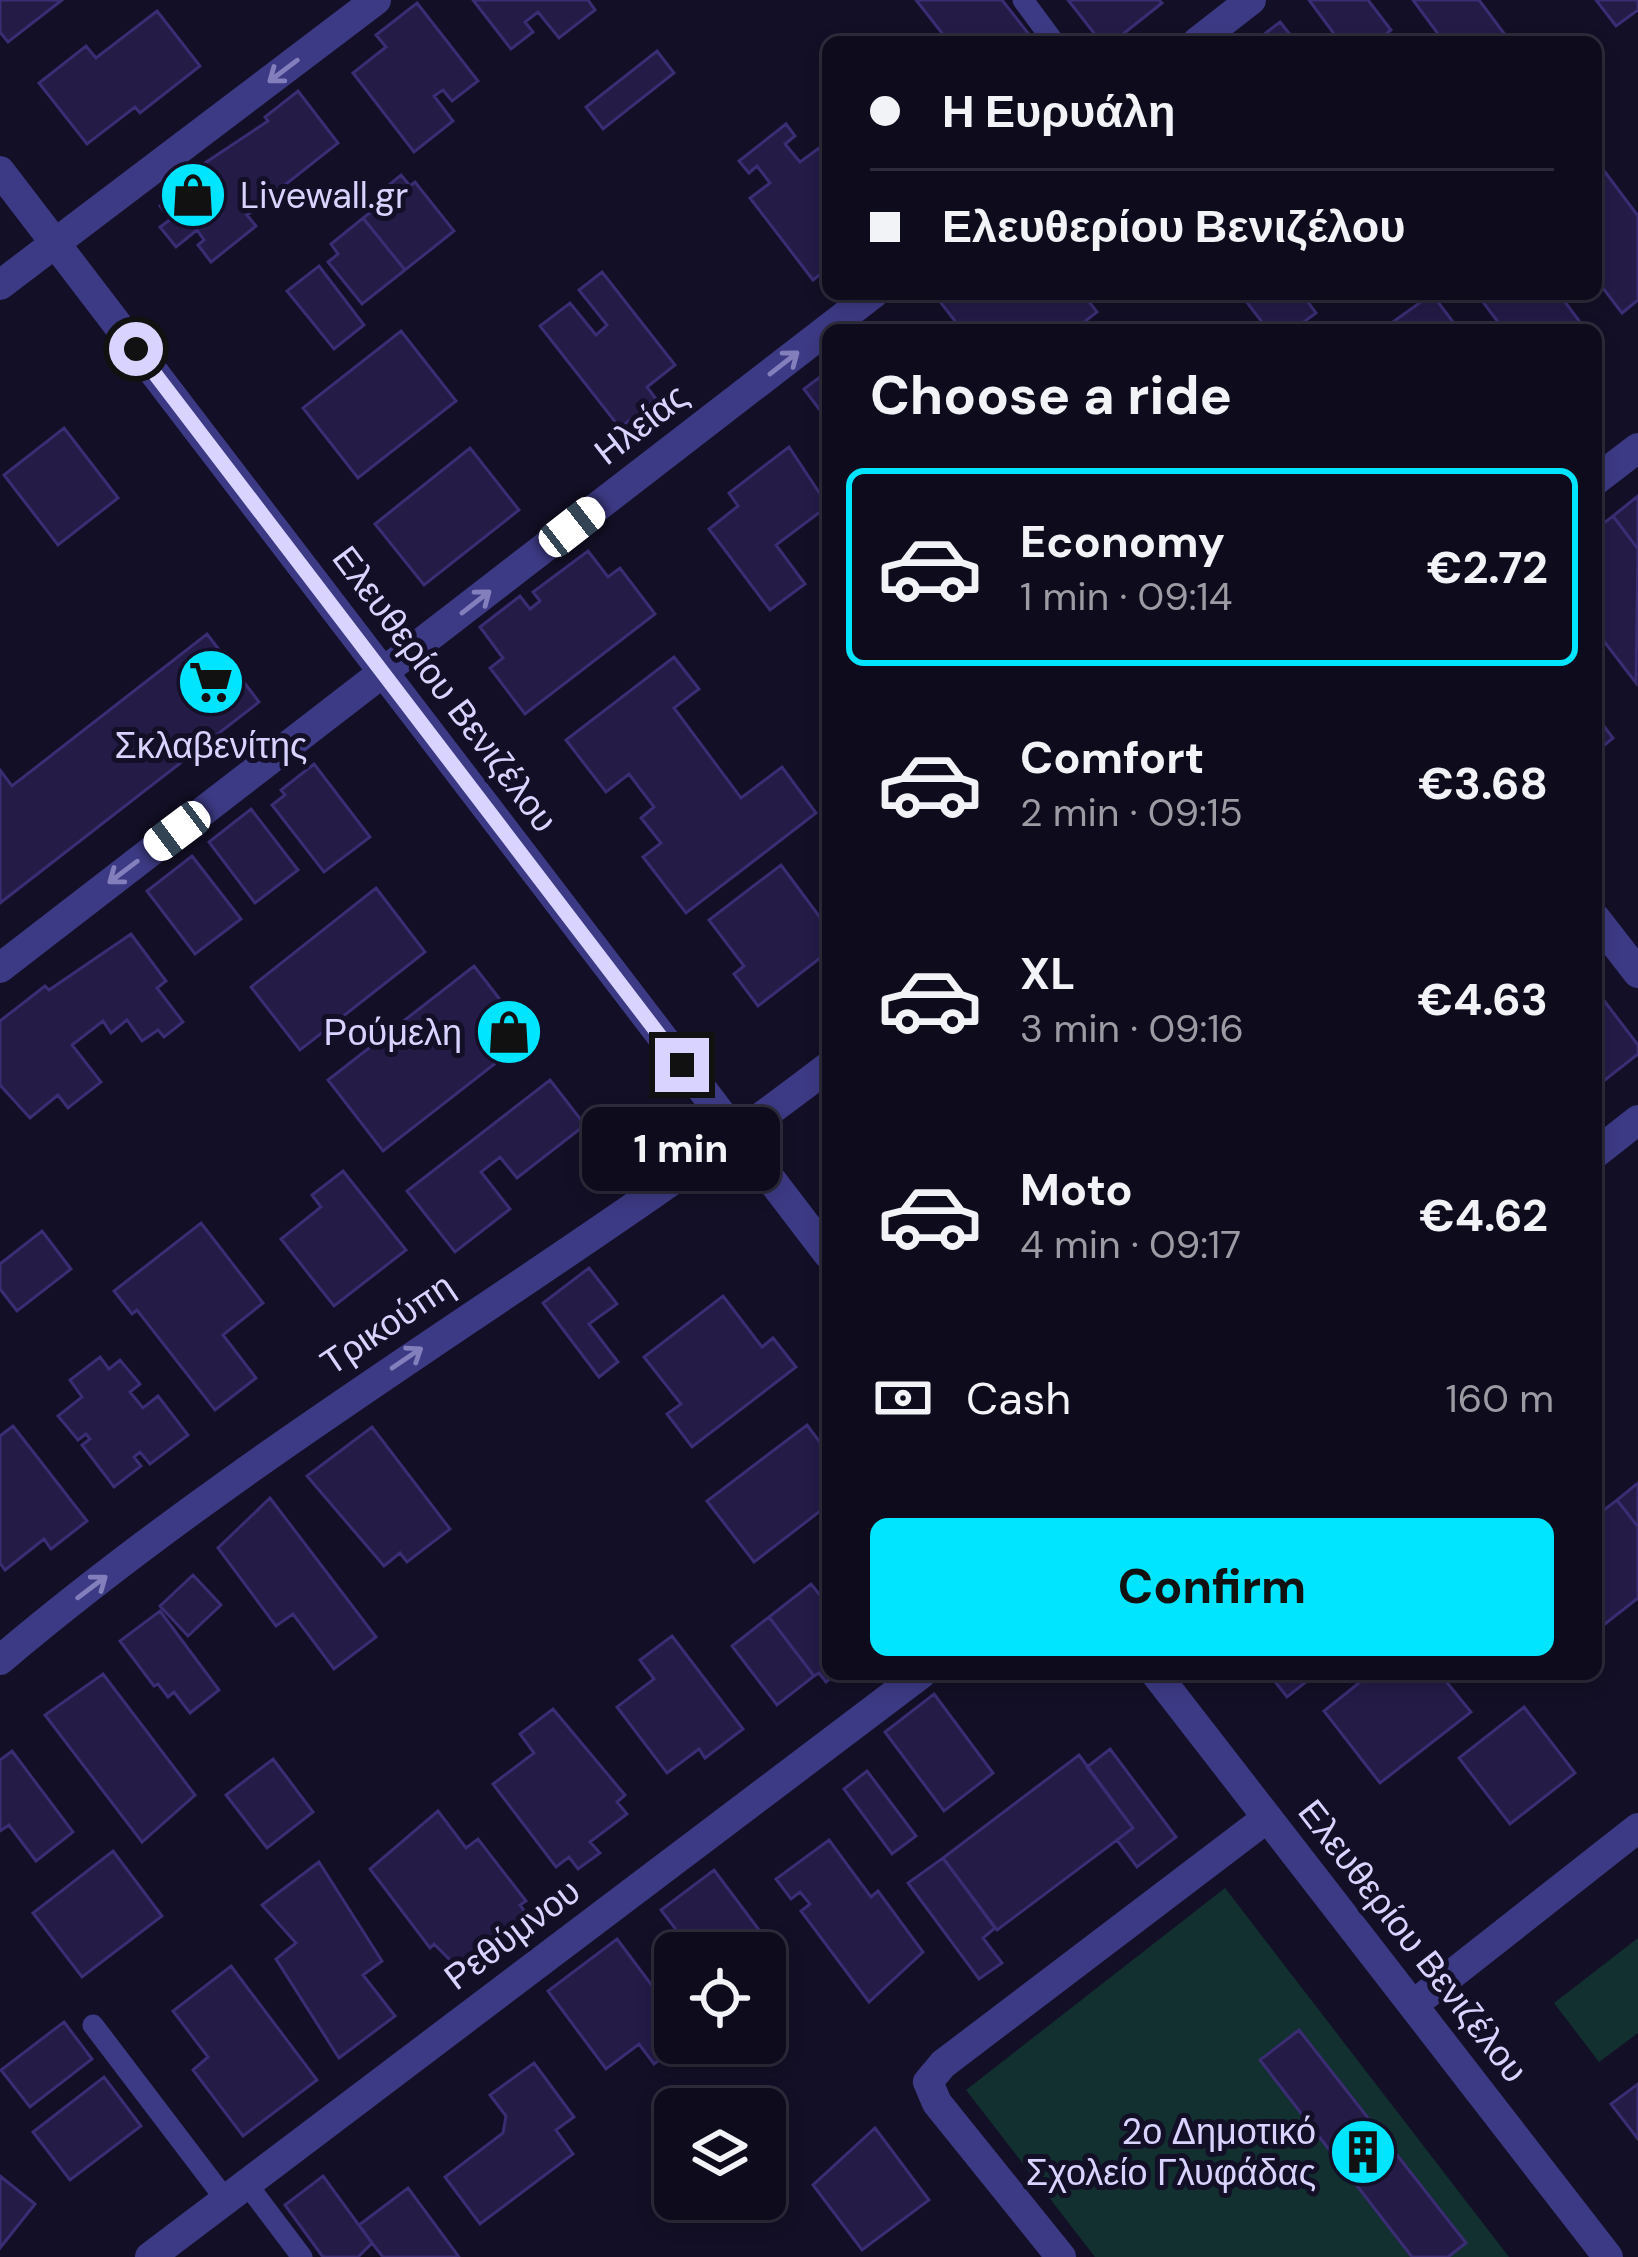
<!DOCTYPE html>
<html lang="en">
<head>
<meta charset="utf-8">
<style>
  body { margin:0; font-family:"DM Sans",sans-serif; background:#171425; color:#f1f3f6; height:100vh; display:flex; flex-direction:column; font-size:45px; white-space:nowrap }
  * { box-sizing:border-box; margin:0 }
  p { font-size:39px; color:#9b9ba3 }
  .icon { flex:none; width:66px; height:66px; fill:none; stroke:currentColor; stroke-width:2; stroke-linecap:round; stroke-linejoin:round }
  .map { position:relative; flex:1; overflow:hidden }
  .side { position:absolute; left:822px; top:324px; width:780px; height:1356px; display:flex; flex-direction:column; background:#0e0b1c; border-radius:18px; box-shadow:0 6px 18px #0003,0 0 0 3px #2e2b3b }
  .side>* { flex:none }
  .banner { position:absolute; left:822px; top:36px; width:780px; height:264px; border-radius:18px; box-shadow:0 6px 18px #0003,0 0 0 3px #2e2b3b; display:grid; align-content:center; height:264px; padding:0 48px; background:#0e0b1c }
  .fabs { position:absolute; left:654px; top:1932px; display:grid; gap:24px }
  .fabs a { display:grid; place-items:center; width:132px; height:132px; border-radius:18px; background:#0e0b1c; box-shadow:0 6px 18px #0003,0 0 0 3px #2e2b3b; font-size:60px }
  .end { position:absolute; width:54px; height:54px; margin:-27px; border:15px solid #d9d4ff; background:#111; box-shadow:0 0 0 6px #111 }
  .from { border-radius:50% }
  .bubble { position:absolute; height:84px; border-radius:18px; background:#0e0b1c; box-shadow:0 6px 18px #0003,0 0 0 3px #2e2b3b; font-size:39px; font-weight:700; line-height:84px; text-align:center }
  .car { position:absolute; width:36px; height:72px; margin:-36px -18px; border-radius:15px; box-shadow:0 0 9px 3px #0007; background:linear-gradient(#fff 24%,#345 0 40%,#fff 0 76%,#345 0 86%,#fff 0) }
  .banner b { display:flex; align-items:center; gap:42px; height:114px; font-size:45px }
  .banner b+b { border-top:3px solid #2e2b3b }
  .banner i { width:30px; height:30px; background:#f1f3f6 }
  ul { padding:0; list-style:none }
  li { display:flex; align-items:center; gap:36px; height:198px; margin:0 24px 18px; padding:0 24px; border:6px solid transparent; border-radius:18px }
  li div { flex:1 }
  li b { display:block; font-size:45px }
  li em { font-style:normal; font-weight:700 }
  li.active { border-color:#00e5ff }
  li>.icon { width:108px; height:108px; stroke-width:1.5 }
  h2 { padding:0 48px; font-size:54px; line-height:144px }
  .pay { display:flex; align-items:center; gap:30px; height:132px; padding:0 48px; font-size:45px }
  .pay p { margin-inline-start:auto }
  .button { display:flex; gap:24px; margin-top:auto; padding:24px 48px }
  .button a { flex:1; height:138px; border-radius:18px; background:#00e5ff; color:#111; font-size:48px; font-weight:700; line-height:138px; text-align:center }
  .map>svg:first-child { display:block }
  .green { fill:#12302f }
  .building { fill:#241b47; stroke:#3b2d73; stroke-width:3 }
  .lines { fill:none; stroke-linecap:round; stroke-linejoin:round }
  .service { stroke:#3d3a85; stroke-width:21 }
  .minor { stroke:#3d3a85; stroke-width:30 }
  .tertiary { stroke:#3d3a85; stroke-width:30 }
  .oneway { stroke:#837fbc }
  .route { stroke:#d9d4ff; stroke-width:15 }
  .labels { text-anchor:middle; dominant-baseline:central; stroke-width:10; stroke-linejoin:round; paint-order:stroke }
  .poi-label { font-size:36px; fill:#d9d4ff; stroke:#130f26; text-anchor:end }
  .street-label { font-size:36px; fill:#d9d4ff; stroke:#130f26 }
</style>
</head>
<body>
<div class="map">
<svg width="1638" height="2257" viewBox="0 0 1638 2257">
  <rect width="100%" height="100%" fill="#130f26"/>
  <!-- green -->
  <path class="green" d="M1225,1888l284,369h-414l-129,-167z
    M1638,1938v95l-39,29 -45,-59z"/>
  <!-- building -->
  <path class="building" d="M0,0h62l-54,42 -8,-10z
    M473,0h115l7,10 -36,28 -21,-26 -13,10 8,10 -22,17z
    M916,0h86l33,42h-86z
    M1068,0h91l3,3 -49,39h-12z
    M1309,0h59l23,30 -15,12h-36z
    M1413,0h66l27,36 -8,6h-54z
    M1596,0h42v10l-22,16z
    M417,3l61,78 -26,20 -9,-11 -9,6 19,25 -39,31 -61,-79 33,-26 -10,-12z
    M157,11l43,55 -60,47 -5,-6 -48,37 -48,-61 47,-37 10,12z
    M1280,22l16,20h-42z
    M657,51l17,22 -71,56 -17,-22z
    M298,91l40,52 -91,72 9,11 -45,36 -13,-17 6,-5 -7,-10 -21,17 -16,-20 11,-8 -11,-13 32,-25 11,13 15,-13 -13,-18 63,-42 -3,-4z
    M786,124l9,12 -10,8 15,18 19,-14 9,12v108l-15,12 -63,-82 20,-15 -13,-17 -8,7 -10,-12z
    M1596,160l42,56v84l-16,13 -26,-34z
    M401,175l9,11 5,-4 39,49 -49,39 -42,-52 21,-16 -6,-8z
    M363,218l42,52 -43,34 -34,-42 10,-8 -7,-10z
    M319,266l45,59 -30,24 -47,-58z
    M602,272l73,93 -28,22 9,12 -36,29 -80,-102 30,-23 26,32 11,-10 -28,-35z
    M934,294h149l14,18 -23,18h-112z
    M1302,294l14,19 -23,17h-25l-26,-34z
    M1432,294l27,36h-64l-5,-6z
    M1477,294h82l27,36h-82z
    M401,331l55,70 -98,77 -55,-70z
    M828,371v50l-24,-32z
    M64,428l54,70 -60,47 -54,-70z
    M789,447l39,59 -52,39 29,39 -35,26 -61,-81 29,-23 -9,-13z
    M470,448l49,62 -95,75 -49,-61z
    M1638,496v53l-25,-33z
    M1613,516l25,33 -2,134 -40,-52v-102z
    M588,551l20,26 12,-9 35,46 -130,100 -35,-46 13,-10 -23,-31 40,-31 10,13 10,-8 -7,-9z
    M207,634l52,68 -259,201v-133l12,16z
    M674,657l25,32 -25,19 67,90 41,-31 34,46 -130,100 -43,-56 18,-14 -20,-25 13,-11 -25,-33 -23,18 -40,-52z
    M1596,716l17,22 -17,14z
    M314,764l56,73 -46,35 -52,-67 13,-10 -4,-5z
    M251,809l47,61 -43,33 -46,-61z
    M192,856l49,63 -46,35 -48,-63z
    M781,865l47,63v24l-70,54 -24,-32 10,-8 -35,-46z
    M376,888l49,64 -125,98 -49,-63z
    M131,934l35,47 -9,7 26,34 -19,15 -6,-7 -16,11 -15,-21 -16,13 -8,-12 -31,24 29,37 -33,26 -10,-13 -28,23 -30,-33v-64l45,-35 4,4z
    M474,966l55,71 -146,114 -55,-71z
    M1602,998l36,47v9l-42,33v-84z
    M550,1080l35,45 -68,53 -17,-21 -19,15 29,37 -55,43 -48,-61z
    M343,1171l63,79 -72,56 -53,-67 40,-32 -9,-12z
    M201,1223l62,80 -40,32 33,43 -41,32 -78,-100 -5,4 -18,-23z
    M42,1231l29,38 -54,42 -17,-22v-25z
    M589,1268l28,36 -28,20 29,38 -19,15 -56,-74z
    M723,1296l39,51 11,-9 23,29 -104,80 -25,-33 14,-10 -37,-47z
    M100,1357l9,12 11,-9 20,24 -10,8 13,16 15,-12 30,39 -38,29 -10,-12 -6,5 7,9 -27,21 -32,-42 8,-6 -4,-5 -8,6 -20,-24 24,-19 -12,-17z
    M807,1425l21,28v52l-74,57 -47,-61z
    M13,1426l74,95 -36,28 -7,-10 -39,31 -5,-7v-127z
    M372,1427l78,102 -43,33 -7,-9 -16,13 -77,-90z
    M1638,1483v44l-21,-27z
    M270,1498l106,139 -42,32 -41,-55 -17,12 -58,-78z
    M1617,1500l21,27v71l-42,33v-115z
    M193,1575l28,30 -33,31 -28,-30z
    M811,1584l17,21v69h8l-10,8 -7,-9 -5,3 -45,-59z
    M160,1611l59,79 -29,23 -16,-21 -6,5 -10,-13 -4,2 -34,-45z
    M769,1617l45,59 -37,29 -45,-59z
    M672,1636l71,93 -38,29 -6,-9 -32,24 -50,-66 37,-28 -14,-19z
    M103,1674l92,121 -53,47 -97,-127z
    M1269,1674h47l-29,23z
    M1370,1674h70l31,38 -91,71 -56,-72z
    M934,1694l59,79 -49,38 -59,-79z
    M1524,1707l51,66 -65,51 -51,-66z
    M553,1709l72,86 -8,7 10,12 -37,28 10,11 -22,16 -9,-12 -13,10 -63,-83 41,-31 -14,-19z
    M1110,1749l66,88 -39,30 -20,-27 16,-12 -46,-61z
    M12,1751l61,81 -37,29 -27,-36 -9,6v-71z
    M1079,1755l54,73 -136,102 -54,-72z
    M273,1759l40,53 -46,36 -41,-53z
    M867,1771l49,65 -24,18 -48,-65z
    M438,1811l28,37 12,-9 48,62 -6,4 8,11 -69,53 -25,-25 -4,4 -60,-79z
    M829,1840l42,57 7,-6 45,61 -54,50 -68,-91 9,-7 -10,-12 -9,7 -15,-20z
    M113,1851l49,65 -80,61 -49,-64z
    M943,1858l52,70 -12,10 19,25 -23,16 -71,-96z
    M319,1862l63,99 -19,14 32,41 -56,42 -63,-99 20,-16 -34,-38z
    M714,1870l64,85 -13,10v-12h-71l-33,-43z
    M617,1939l58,77v27h7l-28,21 -15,-20 -33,25 -58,-78z
    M231,1966l86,114 -74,56 -50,-66 15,-13 -35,-46z
    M64,2022l28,37 -62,48 -29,-37z
    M1299,2030l167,213 -18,14h-36l-152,-197z
    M534,2063l40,54 -18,13 17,24 -93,70 -35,-47 58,-44 3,-17 -16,-21z
    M104,2077l37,49 -71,54 -37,-48z
    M1638,2084v55l-27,-35z
    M875,2128l54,72 -67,50 -49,-65z
    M0,2176l35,28 -35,44z
    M323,2176l49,67 -14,14h-35l-38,-52z
    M408,2188l51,69h-76l-11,-14 -13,-18z"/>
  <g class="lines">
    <!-- service -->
    <path class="service" d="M1023,0l31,42
      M93,2025l133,175
      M247,2184l55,73"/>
    <!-- minor -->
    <path class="minor" d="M1197,42l54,-42
      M0,285l376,-285
      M1596,480l42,-32
      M1596,919l42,54
      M0,968l873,-674
      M1596,1153l42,-33
      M0,1660c260,-220 558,-387 828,-593
      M1413,2005l225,-177
      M150,2257l771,-583
      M1061,2257l-124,-154 -9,-21 15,-18 324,-246"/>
    <!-- tertiary -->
    <path class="tertiary" d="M0,171l828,1083
      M1156,1674l452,583"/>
  </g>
  <!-- one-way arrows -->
  <defs><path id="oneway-shaft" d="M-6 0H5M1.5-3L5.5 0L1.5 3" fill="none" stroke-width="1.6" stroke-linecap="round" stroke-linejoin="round" transform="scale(3)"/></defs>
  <g class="oneway">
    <use href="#oneway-shaft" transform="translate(283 71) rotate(143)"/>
    <use href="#oneway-shaft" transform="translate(784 363) rotate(-38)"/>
    <use href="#oneway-shaft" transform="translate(476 602) rotate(-38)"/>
    <use href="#oneway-shaft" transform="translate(123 872) rotate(143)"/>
    <use href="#oneway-shaft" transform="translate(407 1358) rotate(-34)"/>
    <use href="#oneway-shaft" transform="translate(92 1587) rotate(-37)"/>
  </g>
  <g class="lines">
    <!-- route -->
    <path class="route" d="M136,349l546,716"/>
  </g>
  <!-- icons -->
  <defs>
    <symbol id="shop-disc" viewBox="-11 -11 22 22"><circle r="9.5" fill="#00e5ff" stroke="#130f26"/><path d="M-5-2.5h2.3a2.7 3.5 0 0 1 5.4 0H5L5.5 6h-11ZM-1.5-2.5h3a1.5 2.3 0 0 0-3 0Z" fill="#111"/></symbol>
    <symbol id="supermarket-disc" viewBox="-11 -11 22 22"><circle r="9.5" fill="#00e5ff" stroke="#130f26"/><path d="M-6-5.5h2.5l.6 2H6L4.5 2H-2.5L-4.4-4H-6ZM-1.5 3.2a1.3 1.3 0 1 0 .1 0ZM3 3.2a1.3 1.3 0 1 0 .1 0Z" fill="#111"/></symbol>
    <symbol id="building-disc" viewBox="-11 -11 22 22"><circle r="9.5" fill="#00e5ff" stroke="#130f26"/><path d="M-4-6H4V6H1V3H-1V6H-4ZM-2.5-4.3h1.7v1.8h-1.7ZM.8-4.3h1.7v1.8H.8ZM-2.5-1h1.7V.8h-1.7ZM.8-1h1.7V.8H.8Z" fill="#111"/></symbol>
  </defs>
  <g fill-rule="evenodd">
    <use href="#shop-disc" x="155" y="157" width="76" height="76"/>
    <use href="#supermarket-disc" x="173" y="644" width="76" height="76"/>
    <use href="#shop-disc" x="471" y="994" width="76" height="76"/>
    <use href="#building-disc" x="1325" y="2114" width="76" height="76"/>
  </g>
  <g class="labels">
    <!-- poi labels -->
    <g class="poi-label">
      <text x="240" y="195" text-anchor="start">Livewall.gr</text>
      <text x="211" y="745" text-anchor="middle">Σκλαβενίτης</text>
      <text x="462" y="1032">Ρούμελη</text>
      <text x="1316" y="2131">2ο Δημοτικό<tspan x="1316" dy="41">Σχολείο Γλυφάδας</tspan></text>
    </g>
    <!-- street labels -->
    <g class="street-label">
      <text transform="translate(641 424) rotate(-38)">Ηλείας</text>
      <text transform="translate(445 689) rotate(53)">Ελευθερίου Βενιζέλου</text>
      <text transform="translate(387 1324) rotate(-34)">Τρικούπη</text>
      <text transform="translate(512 1934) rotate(-37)">Ρεθύμνου</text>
      <text transform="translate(1413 1941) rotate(52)">Ελευθερίου Βενιζέλου</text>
    </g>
  </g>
</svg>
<div class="fabs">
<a><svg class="icon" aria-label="locate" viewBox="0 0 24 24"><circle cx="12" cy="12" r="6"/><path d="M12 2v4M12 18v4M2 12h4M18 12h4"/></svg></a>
<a><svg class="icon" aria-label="layers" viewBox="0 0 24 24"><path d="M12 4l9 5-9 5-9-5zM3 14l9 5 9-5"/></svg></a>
</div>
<i class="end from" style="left:136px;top:349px"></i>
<i class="end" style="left:682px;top:1065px"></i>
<div class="bubble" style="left:582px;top:1107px;width:198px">1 min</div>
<i class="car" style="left:572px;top:527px;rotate:52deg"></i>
<i class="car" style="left:177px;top:831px;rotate:233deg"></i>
<div class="banner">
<b><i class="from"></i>Η Ευρυάλη</b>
<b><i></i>Ελευθερίου Βενιζέλου</b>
</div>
<section class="side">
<h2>Choose a ride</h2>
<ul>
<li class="active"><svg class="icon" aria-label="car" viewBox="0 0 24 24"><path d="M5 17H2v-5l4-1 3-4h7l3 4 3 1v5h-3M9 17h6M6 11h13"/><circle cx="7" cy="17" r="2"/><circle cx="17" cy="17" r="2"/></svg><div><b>Economy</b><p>1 min · 09:14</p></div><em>€2.72</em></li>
<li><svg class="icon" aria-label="car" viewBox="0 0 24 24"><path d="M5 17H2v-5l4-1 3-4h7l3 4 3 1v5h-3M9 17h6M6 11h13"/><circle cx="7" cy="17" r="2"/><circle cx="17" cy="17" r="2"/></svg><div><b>Comfort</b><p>2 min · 09:15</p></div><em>€3.68</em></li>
<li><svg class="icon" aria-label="car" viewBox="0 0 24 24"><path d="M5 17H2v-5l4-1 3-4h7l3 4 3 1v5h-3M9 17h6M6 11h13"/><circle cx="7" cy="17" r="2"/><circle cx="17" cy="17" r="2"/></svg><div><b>XL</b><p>3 min · 09:16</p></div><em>€4.63</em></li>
<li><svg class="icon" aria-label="car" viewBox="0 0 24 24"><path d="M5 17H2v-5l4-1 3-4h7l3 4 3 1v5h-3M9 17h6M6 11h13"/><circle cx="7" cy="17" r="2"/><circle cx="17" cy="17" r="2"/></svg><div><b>Moto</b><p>4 min · 09:17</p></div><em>€4.62</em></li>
</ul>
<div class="pay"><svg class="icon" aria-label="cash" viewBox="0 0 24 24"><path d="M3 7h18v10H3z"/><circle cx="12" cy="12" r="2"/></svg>Cash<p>160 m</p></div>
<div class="button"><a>Confirm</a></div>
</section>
</div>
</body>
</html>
